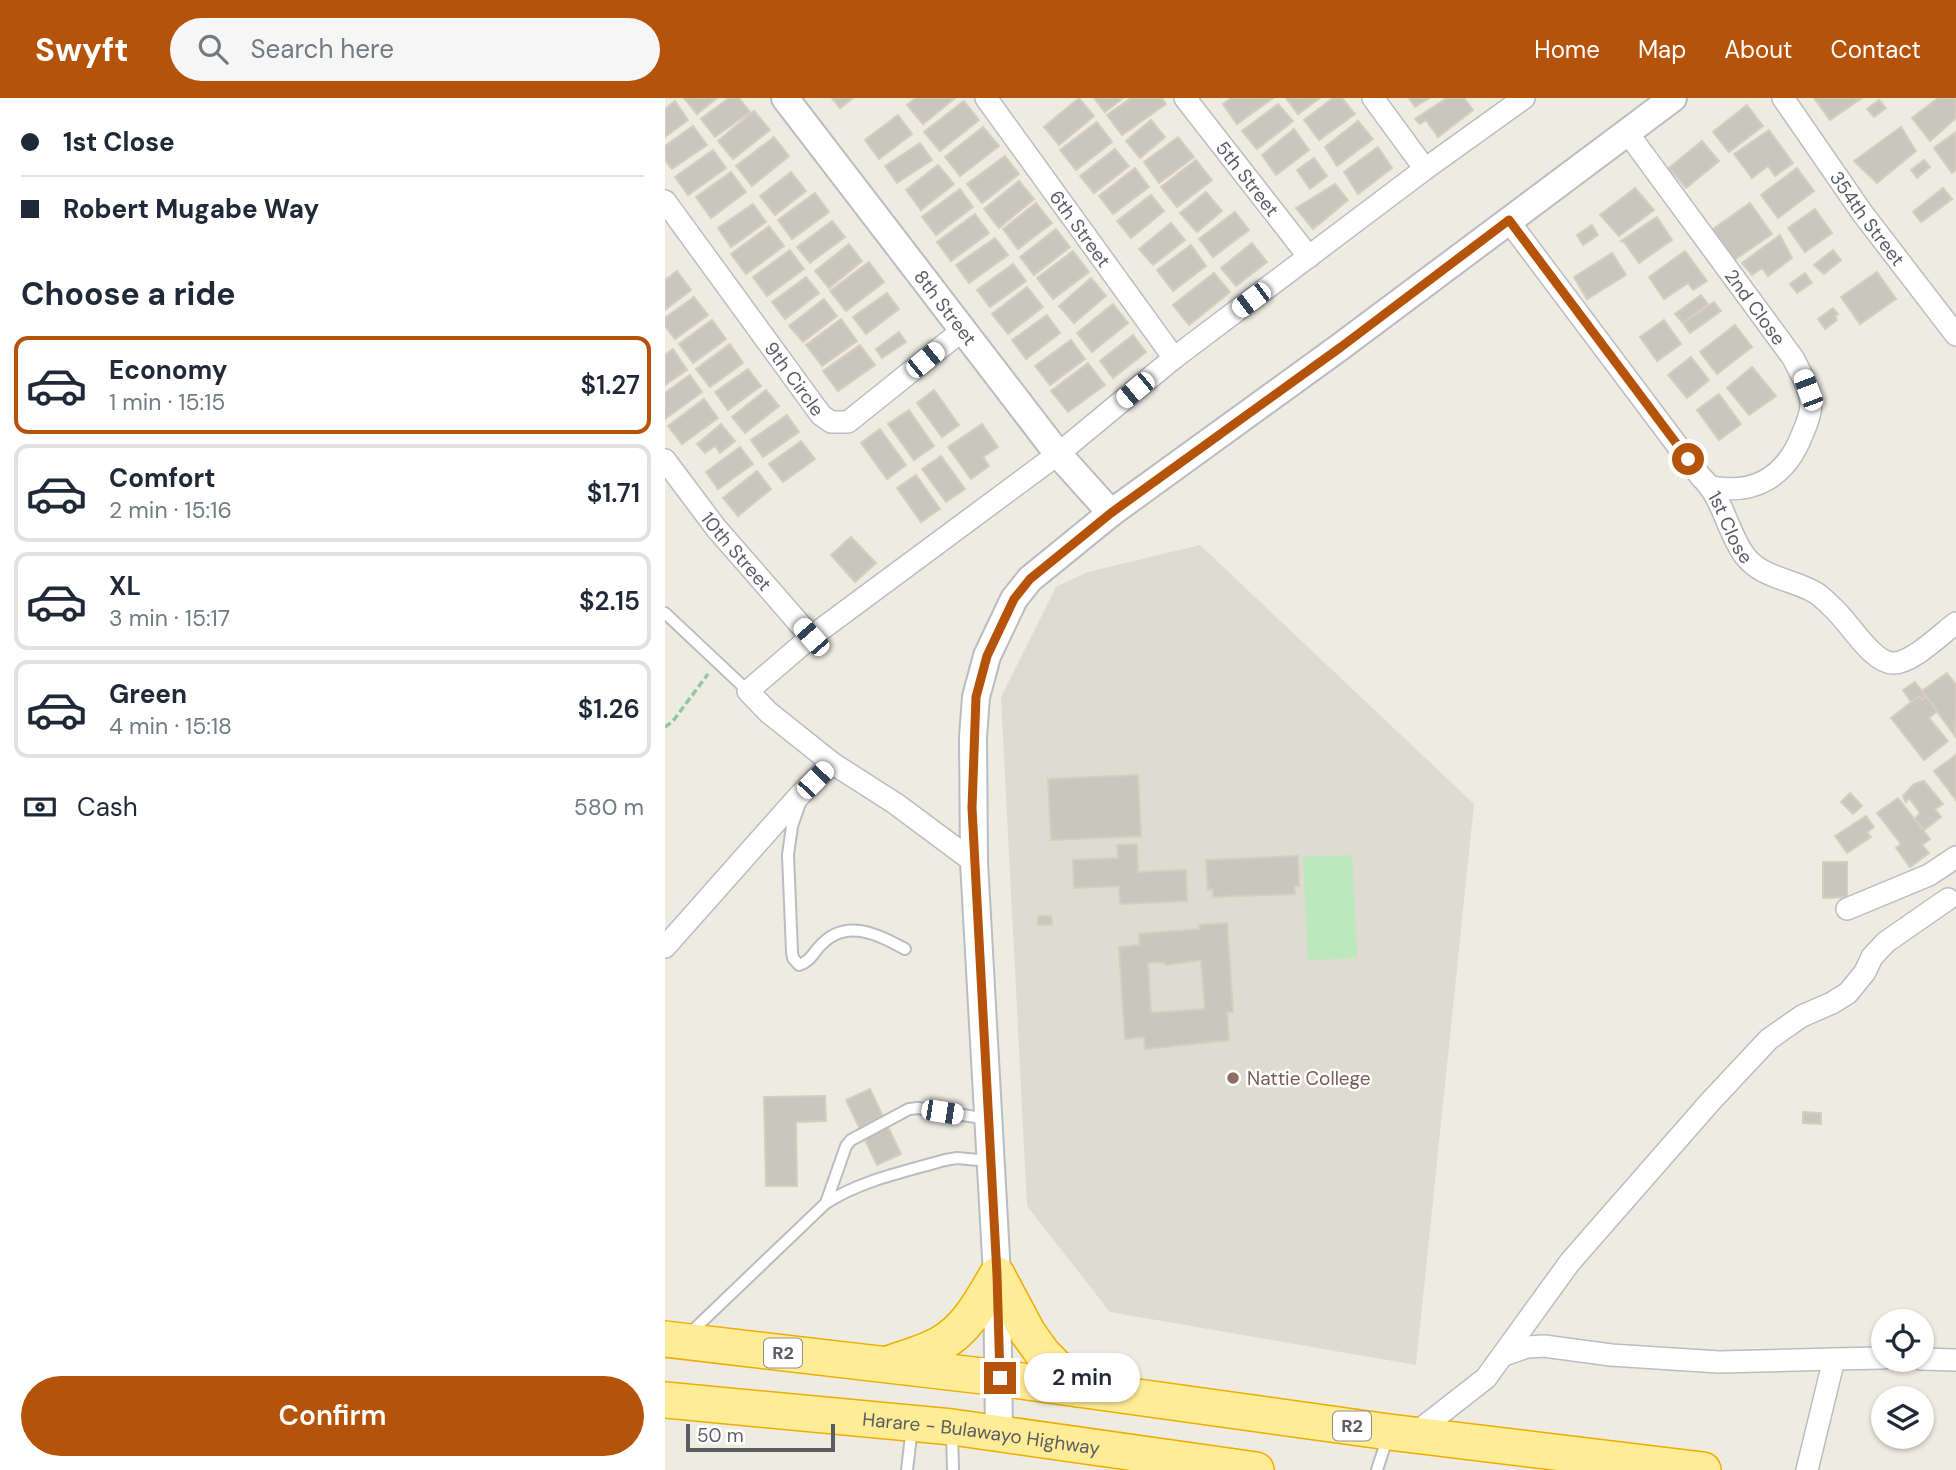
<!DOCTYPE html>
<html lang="en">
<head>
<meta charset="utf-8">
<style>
  body { margin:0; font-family:"DM Sans",sans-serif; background:#f6f6f7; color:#1f2937; height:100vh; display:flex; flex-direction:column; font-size:26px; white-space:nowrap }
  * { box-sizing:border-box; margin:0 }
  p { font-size:23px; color:#747a83 }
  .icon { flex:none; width:38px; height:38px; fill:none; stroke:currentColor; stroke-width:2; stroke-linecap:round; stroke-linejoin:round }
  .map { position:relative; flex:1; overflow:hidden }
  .side { display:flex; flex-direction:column; background:#fff; width:665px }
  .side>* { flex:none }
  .hud { display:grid; align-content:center; height:154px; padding:0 21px; background:#fff }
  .tools { position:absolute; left:1206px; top:1211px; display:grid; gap:14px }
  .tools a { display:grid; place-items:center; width:63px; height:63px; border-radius:50%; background:#fff; box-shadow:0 2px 5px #0004; font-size:35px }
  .scale { position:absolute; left:21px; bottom:18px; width:149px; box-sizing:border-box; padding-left:7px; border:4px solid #5a5e64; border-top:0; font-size:19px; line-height:24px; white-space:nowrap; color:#5a5e64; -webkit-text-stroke:5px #fff; paint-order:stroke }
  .end { position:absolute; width:32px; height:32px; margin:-16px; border:9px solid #b45309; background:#fff; box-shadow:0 0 0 4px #fff }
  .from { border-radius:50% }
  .bubble { position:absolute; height:49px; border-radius:24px; background:#fff; box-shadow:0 2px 5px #0004; font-size:23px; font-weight:600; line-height:49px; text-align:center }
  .car { position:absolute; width:21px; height:42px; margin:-21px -10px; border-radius:9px; box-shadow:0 0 5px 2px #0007; background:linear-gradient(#fff 24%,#345 0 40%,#fff 0 76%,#345 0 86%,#fff 0) }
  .hud b { display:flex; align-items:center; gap:24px; height:66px; font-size:26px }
  .hud b+b { border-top:2px solid #e0e1e3 }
  .hud i { width:18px; height:18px; background:#1f2937 }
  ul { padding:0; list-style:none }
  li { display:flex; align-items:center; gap:21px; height:98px; margin:0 14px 10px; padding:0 7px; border:4px solid #e0e1e3; border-radius:14px }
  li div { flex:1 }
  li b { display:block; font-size:26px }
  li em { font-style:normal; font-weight:600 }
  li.current { border-color:#b45309 }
  li>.icon { width:63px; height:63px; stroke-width:1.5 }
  h2 { padding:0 21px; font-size:32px; line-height:84px }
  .pay { display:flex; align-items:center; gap:18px; height:77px; padding:0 21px; font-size:26px }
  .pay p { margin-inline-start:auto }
  .button { display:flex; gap:14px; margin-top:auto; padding:14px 21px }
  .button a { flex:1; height:80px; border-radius:42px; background:#b45309; color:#fff; font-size:28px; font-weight:600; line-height:80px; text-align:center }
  header { display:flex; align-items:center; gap:42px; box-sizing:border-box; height:98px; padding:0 35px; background:#b45309; color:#fff }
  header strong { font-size:33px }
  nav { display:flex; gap:38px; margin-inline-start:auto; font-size:24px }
  .search { width:490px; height:63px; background:#f6f6f7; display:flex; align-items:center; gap:18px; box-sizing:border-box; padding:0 24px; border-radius:38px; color:#747a83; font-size:26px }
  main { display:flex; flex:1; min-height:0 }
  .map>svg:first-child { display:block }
  .education { fill:#dedbd0 }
  .green { fill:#bbe8bd }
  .building { fill:#c9c6be; stroke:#d3cebf; stroke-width:2; fill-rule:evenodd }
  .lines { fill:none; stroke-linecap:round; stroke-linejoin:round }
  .service-casing { stroke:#b9bcc2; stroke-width:14 }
  .minor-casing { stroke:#b9bcc2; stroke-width:24 }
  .tertiary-casing { stroke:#b9bcc2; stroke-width:30 }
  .trunk-casing { stroke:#f0ac00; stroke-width:38 }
  .path { stroke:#92c7a3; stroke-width:3.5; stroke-dasharray:7 3.5; stroke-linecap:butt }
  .service { stroke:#fff; stroke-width:10 }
  .minor { stroke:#fff; stroke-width:21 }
  .tertiary { stroke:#fff; stroke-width:26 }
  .trunk { stroke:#ffec97; stroke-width:35 }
  .route { stroke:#b45309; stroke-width:9 }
  .education-dot { fill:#8d6e63; stroke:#fff; stroke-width:2.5 }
  .labels { text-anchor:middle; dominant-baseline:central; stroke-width:5; stroke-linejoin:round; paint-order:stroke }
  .shield { fill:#fff; stroke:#8c8e92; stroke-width:2 }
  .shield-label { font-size:18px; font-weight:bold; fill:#5a5e64 }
  .street-label { font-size:19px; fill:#5a5e64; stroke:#fff }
  .education-label { font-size:19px; fill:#785e54; stroke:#fff; text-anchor:start }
</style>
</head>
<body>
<header>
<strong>Swyft</strong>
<div class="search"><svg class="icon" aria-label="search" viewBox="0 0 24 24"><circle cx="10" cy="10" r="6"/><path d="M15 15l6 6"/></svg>Search here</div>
<nav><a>Home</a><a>Map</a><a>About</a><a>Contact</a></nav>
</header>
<main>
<section class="side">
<div class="hud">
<b><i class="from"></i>1st Close</b>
<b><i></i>Robert Mugabe Way</b>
</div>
<h2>Choose a ride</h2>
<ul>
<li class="current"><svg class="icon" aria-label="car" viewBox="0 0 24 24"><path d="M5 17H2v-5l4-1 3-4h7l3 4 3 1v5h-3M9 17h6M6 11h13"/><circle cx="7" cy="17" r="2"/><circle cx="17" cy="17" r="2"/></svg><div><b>Economy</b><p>1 min · 15:15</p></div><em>$1.27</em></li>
<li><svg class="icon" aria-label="car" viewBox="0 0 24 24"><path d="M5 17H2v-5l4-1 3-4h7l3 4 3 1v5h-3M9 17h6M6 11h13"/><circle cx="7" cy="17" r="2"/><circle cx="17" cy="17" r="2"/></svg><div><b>Comfort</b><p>2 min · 15:16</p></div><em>$1.71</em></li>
<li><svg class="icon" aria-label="car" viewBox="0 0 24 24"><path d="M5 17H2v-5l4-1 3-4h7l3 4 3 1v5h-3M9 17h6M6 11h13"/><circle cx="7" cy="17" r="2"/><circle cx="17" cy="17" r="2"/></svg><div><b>XL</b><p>3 min · 15:17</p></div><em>$2.15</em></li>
<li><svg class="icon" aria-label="car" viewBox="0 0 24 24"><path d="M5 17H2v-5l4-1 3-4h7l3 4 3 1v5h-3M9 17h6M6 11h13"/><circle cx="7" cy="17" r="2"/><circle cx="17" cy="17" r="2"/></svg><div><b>Green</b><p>4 min · 15:18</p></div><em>$1.26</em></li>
</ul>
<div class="pay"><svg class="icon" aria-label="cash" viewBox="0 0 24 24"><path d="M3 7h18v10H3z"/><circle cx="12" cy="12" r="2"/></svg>Cash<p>580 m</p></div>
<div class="button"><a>Confirm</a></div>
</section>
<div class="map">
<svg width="1291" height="1372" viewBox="0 0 1291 1372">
  <rect width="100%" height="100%" fill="#eeece1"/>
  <!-- education -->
  <path class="education" d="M535,447l274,259 -58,561 -306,-53 -83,-106 -26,-509 55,-110 32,-15z"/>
  <!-- green -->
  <path class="green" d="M687,757l5,103 -49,2 -5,-103z"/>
  <!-- building -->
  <path class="building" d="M19,0h33l-20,16z
    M64,0h10l11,14 -35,25 -14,-18z
    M167,0h21l-13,10z
    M251,0h39l-32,26 -16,-19z
    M414,0l15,18 -35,29 -15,-18z
    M429,0h29l-18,14z
    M466,0h31l4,6 -44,31 -15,-20z
    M566,0h42l-36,26 -14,-20z
    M621,0h34l-22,16z
    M668,0h9l13,16 -36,26 -15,-20z
    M744,0h20l-14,9z
    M782,0h17l9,12 -35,27 -12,-17 -6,4 -5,-5z
    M1149,0h48l-32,22z
    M1273,0h18v20l-26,23 -18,-23z
    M1214,2l7,8 -12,9 -7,-8z
    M10,3l13,19 -23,17v-28z
    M299,3l15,19 -39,31 -16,-19z
    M613,6l15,17 -36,28 -15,-18z
    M1082,7l16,21 -34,26 -16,-20z
    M89,13l16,19 -37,29 -15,-18z
    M233,17l14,19 -33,25 -14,-19z
    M486,22l14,17 -25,21 -14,-17z
    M693,23l15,18 -36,27 -12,-19z
    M432,24l15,20 -36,28 -16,-20z
    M28,28l14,19 -35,24 -7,-9v-14z
    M318,29l16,19 -39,30 -15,-19z
    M1236,29l15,24 -39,32 -23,-22z
    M629,31l15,21 -33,25 -14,-20z
    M1104,32l24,33 -18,13 -7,-10 -16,12 -18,-24z
    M1291,34v38l-4,3 -18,-25z
    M109,39l15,19 -37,30 -16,-20z
    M513,39l16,20 -35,26 -15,-21z
    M1037,43l17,20 -33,27 -17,-20z
    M255,45l12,17 -35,23 -12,-17z
    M713,49l14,21 -34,26 -14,-22z
    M450,51l14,17 -35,27 -14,-17z
    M48,52l13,18 -38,27 -13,-18z
    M340,58l14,18 -37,29 -15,-19z
    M649,60l13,18 -17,13 -13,-19z
    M531,62l16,20 -35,27 -16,-20z
    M1259,62l6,7 -13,11 -6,-8z
    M273,67l16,19 -33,26 -15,-20z
    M470,70l14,19 -36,27 -14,-18z
    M1132,70l17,23 -36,27 -17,-23z
    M66,74l15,20 -35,26 -15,-21z
    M126,74l15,19 -31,24 -15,-19z
    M354,83l15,18 -35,29 -15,-19z
    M670,86l13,16 -35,29 -17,-21z
    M970,90l19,22 -35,26 -19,-21z
    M1278,90l9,11 -31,23 -8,-10z
    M295,91l13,18 -37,28 -14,-18z
    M541,94l16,19 -25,21 -17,-19z
    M150,95l14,19 -37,27 -14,-19z
    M486,97l13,16 -33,27 -14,-17z
    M371,105l16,20 -34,26 -15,-20z
    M1085,105l22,31 -38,26 -21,-31z
    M88,106l13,18 -35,25 -13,-19z
    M1150,111l17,24 -27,19 -17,-24z
    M570,114l14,18 -36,27 -14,-18z
    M310,116l14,19 -38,28 -14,-19z
    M992,119l15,23 -33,23 -15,-21 -3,-1z
    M167,123l13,16 -35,26 -13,-16z
    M506,125l14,17 -32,25 -14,-16z
    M927,127l6,10 -15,10 -6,-10z
    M104,128l15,20 -38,28 -15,-20z
    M391,131l14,18 -36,28 -14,-18z
    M1115,137l12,23 -24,18 -6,-8 -10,7 -10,-12z
    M330,140l13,17 -39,28 -13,-18z
    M587,145l15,19 -31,24 -15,-18z
    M184,146l13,17 -33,27 -14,-17z
    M526,147l15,21 -33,25 -16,-21z
    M125,152l14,19 -37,27 -14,-19z
    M1168,152l8,10 -17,14 -10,-9z
    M408,153l16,21 -36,27 -16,-21z
    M1020,153l22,30 -14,9 -5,-7 -24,16 -15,-22z
    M947,155l14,22 -39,24 -13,-22z
    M204,164l15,20 -38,29 -16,-20z
    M348,166l13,17 -36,26 -13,-17z
    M12,173l14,19 -26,20v-30z
    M1212,174l19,27 -36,25 -19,-27z
    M549,175l16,19 -41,33 -16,-20z
    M1140,175l7,10 -15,10 -7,-9z
    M141,179l13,16 -34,26 -13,-17z
    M426,180l15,18 -32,27 -15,-17z
    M362,189l16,20 -35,27 -16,-20z
    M222,195l12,16 -33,25 -13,-17z
    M1036,197l7,9 -25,19 -8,-9z
    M29,199l14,18 -33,24 -10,-13v-8z
    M159,201l13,17 -34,26 -14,-16z
    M1049,204l7,9 -31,22 -7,-10z
    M448,206l15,19 -36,29 -15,-19z
    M1168,210l5,6 -3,2 2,4 -12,9 -7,-10z
    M382,217l13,18 -34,26 -14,-19z
    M176,221l16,22 -35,25 -16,-21z
    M47,222l14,19 -33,24 -14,-19z
    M999,222l17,24 -24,17 -17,-24z
    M1070,227l17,22 -35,27 -17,-22z
    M234,234l7,10 -24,16 -6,-9z
    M468,237l13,17 -33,26 -13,-17z
    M406,242l14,19 -35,26 -15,-19z
    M65,246l13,19 -33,24 -14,-18z
    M195,247l15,20 -37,26 -15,-20z
    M8,251l14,21 -22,15v-30z
    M1026,259l18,23 -22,18 -19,-23z
    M423,265l17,22 -37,27 -17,-21z
    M1087,269l24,29 -27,19 -22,-27z
    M83,271l13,17 -33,24 -13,-18z
    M25,277l12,17 -37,27v-26z
    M101,292l13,16 -34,27 -13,-16z
    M269,292l25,35 -17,12 -25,-34z
    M1054,296l22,30 -22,16 -22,-30z
    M39,301l14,19 -36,26 -14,-18z
    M244,312l25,36 -20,14 -26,-36z
    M122,317l12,17 -36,25 -12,-17z
    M56,326l14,17 -15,12 -5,-7 -10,7 -8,-9z
    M317,326l16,23 -15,10 6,9 -18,13 -23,-32z
    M215,331l26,36 -19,14 -26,-36z
    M136,343l14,18 -32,23 -14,-18z
    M75,349l13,17 -35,25 -12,-17z
    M276,358l24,33 -19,13 -24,-33z
    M92,373l14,18 -33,27 -15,-18z
    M251,377l24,34 -19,13 -24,-34z
    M186,439l25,26 -21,19 -24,-27z
    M1282,575l9,12 -1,51 -33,-45z
    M1250,584l11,14 -4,4 -3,-4 -8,6 -8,-12z
    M1254,598l3,4 4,-4 11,15 -8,7 19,23 -24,19 -33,-42z
    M1291,657v45l-22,-29z
    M473,677l3,61 -90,4 -3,-61z
    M1259,683l19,23 -8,5 6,8 -17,13 -9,-11 5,-6 -11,-15 -3,4 -3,-6 11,-12z
    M1185,695l12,13 -9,8 -12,-12z
    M1233,700l32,41 -8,6 7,8 -19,14 -14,-19 5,-4 -24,-31z
    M1201,718l8,11 -7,5 4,5 -24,16 -12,-17z
    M472,746l1,28 48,-2 1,31 -67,3 -1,-18 -45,2 -1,-28 45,-2 -1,-13z
    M633,758l1,30h-5l1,8 -82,3v-8l-5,1 -2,-30z
    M1158,764h24v35l-24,1z
    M373,818h13l1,9h-14z
    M562,825l6,89h-6l2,28 -84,9 -1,-12 -19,2 -6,-92 21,-2 -1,-11 61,-5 -1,-4zM536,862l4,49 -54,4 -3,-50 17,-1v3z
    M205,991l31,65 -24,11 -31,-65z
    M160,998l1,25 -30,1 1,64h-31l-2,-89z
    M1138,1014l18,1v11l-18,-1z"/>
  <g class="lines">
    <defs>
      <path id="service" d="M0,515l83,78
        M135,705l-8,23 -4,29 4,97 1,6 6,7c10,-3 13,-10 20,-18 26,-30 58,-13 86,2
        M161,1105l20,-57 5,-6 58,-31 9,-1 70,11
        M24,1236l137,-131c36,-23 78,-31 119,-43l12,-2 32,3
        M287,1332l1,40
        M242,1372l5,-43
        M712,1372l11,-34"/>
      <g id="minor">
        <path id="s1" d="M321,0l188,260"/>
        <path id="s2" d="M520,0l124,159"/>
        <path d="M708,0l52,71"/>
        <path id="s3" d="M1118,0l80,116 93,121"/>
        <path id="s4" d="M962,34l166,226c7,14 17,30 18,46 0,10 -5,22 -9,31 -16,41 -47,60 -90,52"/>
        <path id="s5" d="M0,103l156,214 10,7h17l116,-93"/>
        <path id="s6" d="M843,122l193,257c22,20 26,55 44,79 18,23 48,23 71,37 5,3 11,9 16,14 16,13 40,57 62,56 19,-1 46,-28 62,-40"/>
        <path id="s7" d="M0,362l51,68 95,109"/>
        <path d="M309,764l-78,-58 -64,-41 -64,-51 -20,-21 63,-54 247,-183 116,-96 251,-189 99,-71"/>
        <path d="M1182,811l82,-34 27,-18"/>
        <path d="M0,849l134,-151 33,-33"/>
        <path d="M839,1257l23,-8 17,-1 67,9 108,7 115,-3"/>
        <path d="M1256,1261l35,1"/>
        <path d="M748,1337l73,-57 84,-116 140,-160 59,-63 33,-23 30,-13 16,-10 17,-21 7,-15 14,-15 62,-43"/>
        <path d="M1142,1372l27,-111 49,-1"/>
      </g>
      <g id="tertiary">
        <path id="s8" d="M120,0l273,356 53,59"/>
        <path d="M334,1336l-2,-159 -23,-413 -1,-125 3,-40 11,-41 27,-57 16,-20 81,-66 229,-166 333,-249"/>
      </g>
      <g id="trunk">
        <path d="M332,1177l31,58 15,21 35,35"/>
        <path d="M0,1241l335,39 389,54 314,38"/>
        <path d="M226,1265c17,-6 36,-11 51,-20 26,-15 40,-43 55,-68"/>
        <path id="s9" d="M0,1302l287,27 304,43"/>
      </g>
    </defs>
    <!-- service casing -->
    <use href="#service" class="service-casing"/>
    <!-- minor casing -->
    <use href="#minor" class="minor-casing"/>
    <!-- tertiary casing -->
    <use href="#tertiary" class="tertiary-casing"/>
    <!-- trunk casing -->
    <use href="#trunk" class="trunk-casing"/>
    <!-- path -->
    <path class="path" d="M0,629l8,-6 35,-47"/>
    <!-- service -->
    <use href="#service" class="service"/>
    <!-- minor -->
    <use href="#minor" class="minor"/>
    <!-- tertiary -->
    <use href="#tertiary" class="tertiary"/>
    <!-- trunk -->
    <use href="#trunk" class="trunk"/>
  </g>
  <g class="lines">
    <!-- route -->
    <path class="route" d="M335,1280l-3,-103 -25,-467 4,-111 11,-41 27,-57 16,-20 81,-66 230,-166 168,-127 179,239"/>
  </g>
  <!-- markers -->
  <circle class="education-dot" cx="568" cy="980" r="7"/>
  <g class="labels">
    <!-- shield labels -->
    <g class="shield">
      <rect x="99" y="1240.5" width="38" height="29" rx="5"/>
      <rect x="668" y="1313.5" width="38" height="29" rx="5"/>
    </g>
    <g class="shield-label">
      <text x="118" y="1255">R2</text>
      <text x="687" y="1328">R2</text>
    </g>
    <!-- street labels -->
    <g class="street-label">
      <text stroke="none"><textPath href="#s2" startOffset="102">5th Street</textPath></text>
      <text stroke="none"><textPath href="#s3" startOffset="147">354th Street</textPath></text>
      <text stroke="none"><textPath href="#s1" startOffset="161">6th Street</textPath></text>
      <text stroke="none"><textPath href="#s8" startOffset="264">8th Street</textPath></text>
      <text stroke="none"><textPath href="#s4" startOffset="217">2nd Close</textPath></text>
      <text stroke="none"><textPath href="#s5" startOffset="220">9th Circle</textPath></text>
      <text stroke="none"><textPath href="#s6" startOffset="380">1st Close</textPath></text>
      <text stroke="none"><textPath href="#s7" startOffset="116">10th Street</textPath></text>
      <text stroke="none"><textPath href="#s9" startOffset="318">Harare - Bulawayo Highway</textPath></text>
    </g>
    <!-- education labels -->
    <g class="education-label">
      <text x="582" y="980">Nattie College</text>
    </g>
  </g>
</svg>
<div class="tools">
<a><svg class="icon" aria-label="locate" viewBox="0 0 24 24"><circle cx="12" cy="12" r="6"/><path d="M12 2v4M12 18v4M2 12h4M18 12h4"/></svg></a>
<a><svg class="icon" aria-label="layers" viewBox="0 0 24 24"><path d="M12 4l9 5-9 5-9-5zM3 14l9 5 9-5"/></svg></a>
</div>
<div class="scale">50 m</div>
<i class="end from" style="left:1023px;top:361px"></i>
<i class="end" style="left:335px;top:1280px"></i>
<div class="bubble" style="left:359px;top:1255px;width:116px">2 min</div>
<i class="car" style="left:586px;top:202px;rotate:233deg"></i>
<i class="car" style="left:260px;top:262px;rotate:51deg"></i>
<i class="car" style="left:470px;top:292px;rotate:230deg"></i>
<i class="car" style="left:1143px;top:292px;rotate:339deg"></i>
<i class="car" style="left:146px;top:539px;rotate:319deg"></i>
<i class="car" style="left:150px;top:682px;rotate:44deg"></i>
<i class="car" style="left:277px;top:1014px;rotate:99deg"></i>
</div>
</main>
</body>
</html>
